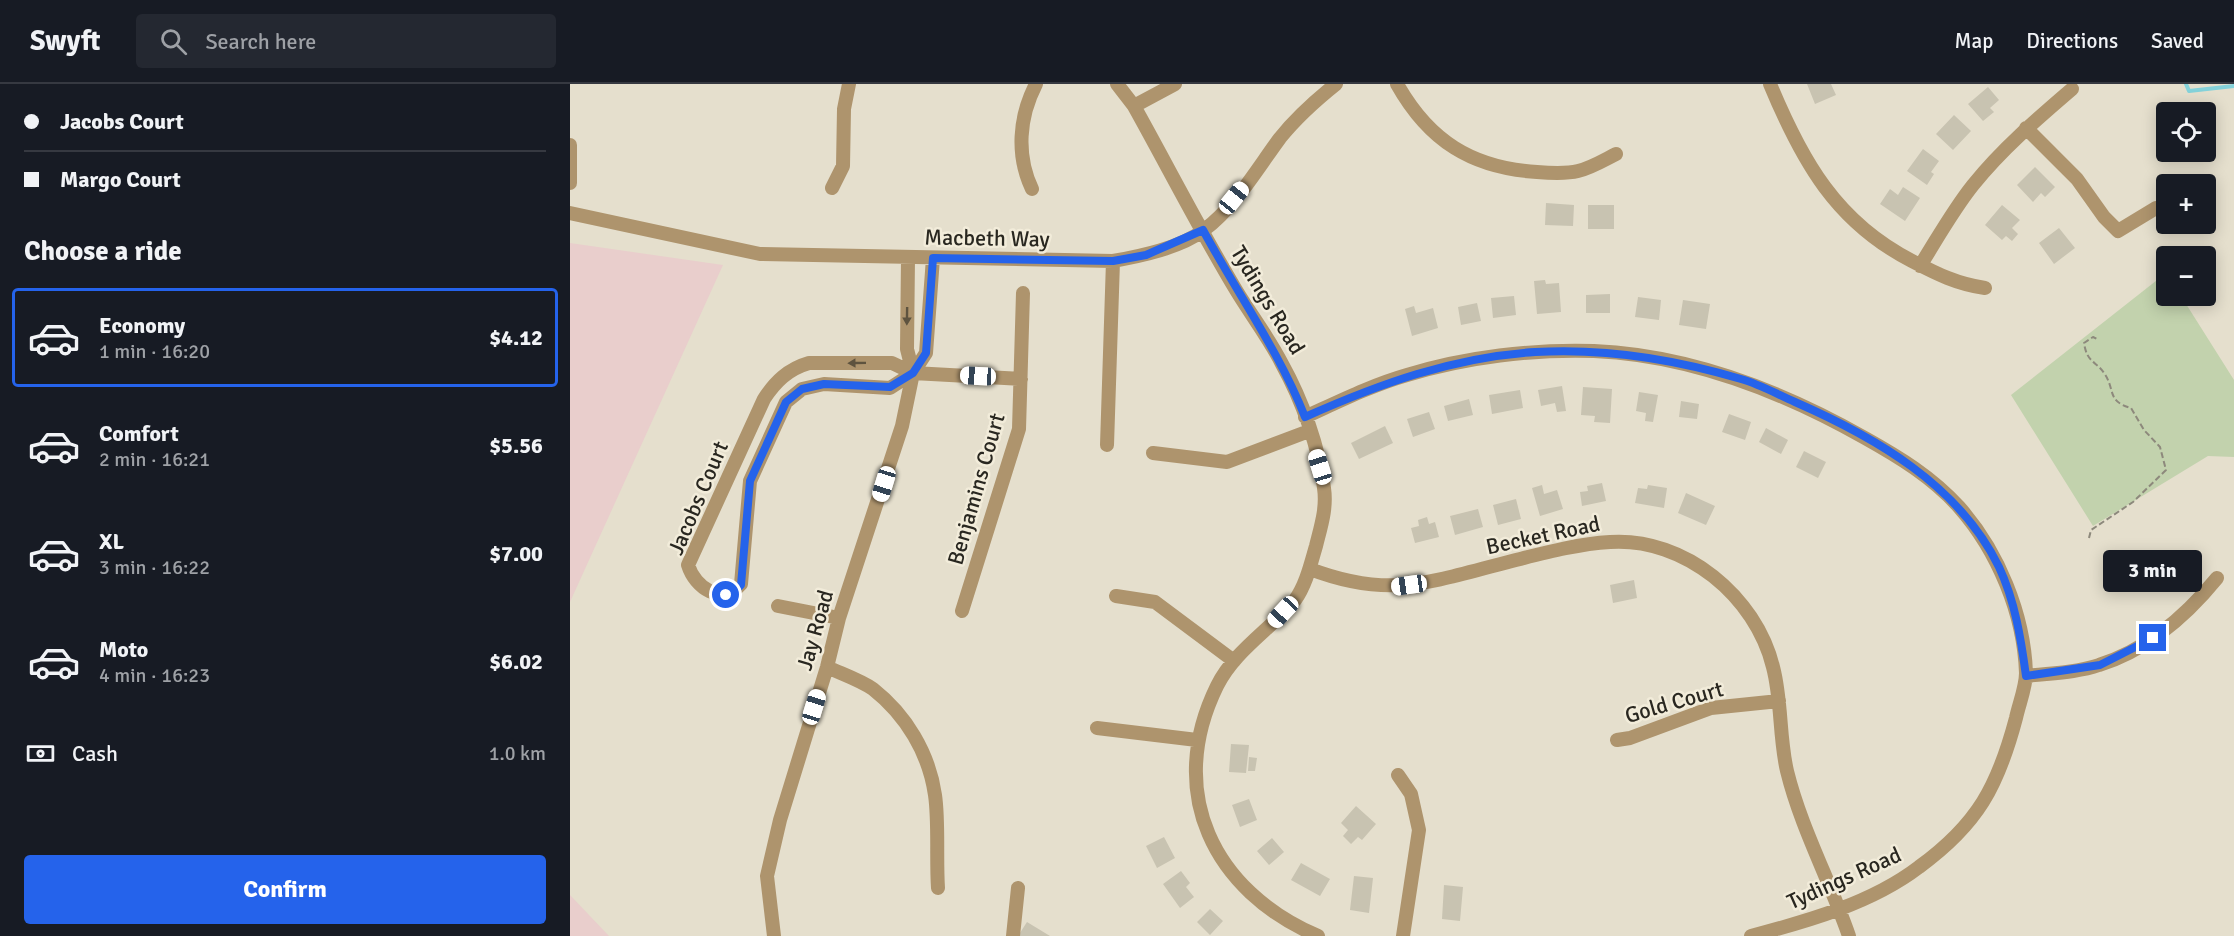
<!DOCTYPE html>
<html lang="en">
<head>
<meta charset="utf-8">
<style>
  body { margin:0; font-family:Signika,sans-serif; background:#242831; color:#f1f3f6; height:100vh; display:flex; flex-direction:column; font-size:22px; white-space:nowrap }
  * { box-sizing:border-box; margin:0 }
  p { font-size:20px; color:#9ea1a6 }
  .icon { flex:none; width:33px; height:33px; fill:none; stroke:currentColor; stroke-width:2; stroke-linecap:round; stroke-linejoin:round }
  .map { position:relative; flex:1; overflow:hidden }
  .sheet { display:flex; flex-direction:column; background:#171b24; width:570px }
  .sheet>* { flex:none }
  .hud { display:grid; align-content:center; height:132px; padding:0 24px; background:#171b24 }
  .controls { position:absolute; left:1586px; top:18px; display:grid; gap:12px }
  .controls a { display:grid; place-items:center; width:60px; height:60px; border-radius:6px; background:#171b24; box-shadow:0 3px 15px #0003; font-size:30px }
  .end { position:absolute; width:27px; height:27px; margin:-14px; border:8px solid #2563eb; background:#fff; box-shadow:0 0 0 3px #fff }
  .from { border-radius:50% }
  .bubble { position:absolute; height:42px; border-radius:6px; background:#171b24; box-shadow:0 3px 15px #0003; font-size:20px; font-weight:800; line-height:42px; text-align:center }
  .car { position:absolute; width:18px; height:36px; margin:-18px -9px; border-radius:8px; box-shadow:0 0 4px 2px #0007; background:linear-gradient(#fff 24%,#345 0 40%,#fff 0 76%,#345 0 86%,#fff 0) }
  .hud b { display:flex; align-items:center; gap:21px; height:57px; font-size:22px }
  .hud b+b { border-top:2px solid #363941 }
  .hud i { width:15px; height:15px; background:#f1f3f6 }
  ul { padding:0; list-style:none }
  li { display:flex; align-items:center; gap:18px; height:99px; margin:0 12px 9px; padding:0 12px; border:3px solid transparent; border-radius:6px }
  li div { flex:1 }
  li b { display:block; font-size:22px }
  li em { font-style:normal; font-weight:800 }
  li.selected { border-color:#2563eb }
  li>.icon { width:54px; height:54px; stroke-width:1.5 }
  h2 { padding:0 24px; font-size:27px; line-height:72px }
  .pay { display:flex; align-items:center; gap:15px; height:66px; padding:0 24px; font-size:22px }
  .pay p { margin-inline-start:auto }
  .primary-button { display:flex; gap:12px; margin-top:auto; padding:12px 24px }
  .primary-button a { flex:1; height:69px; border-radius:6px; background:#2563eb; color:#fff; font-size:24px; font-weight:800; line-height:69px; text-align:center }
  header { display:flex; align-items:center; gap:36px; box-sizing:border-box; height:84px; padding:0 30px; background:#171b24; border-bottom:2px solid #363941 }
  header strong { font-size:28px }
  nav { display:flex; gap:33px; margin-inline-start:auto; font-size:21px }
  .search { width:420px; height:54px; background:#242831; display:flex; align-items:center; gap:15px; box-sizing:border-box; padding:0 21px; border-radius:6px; color:#9ea1a6; font-size:22px }
  main { display:flex; flex:1; min-height:0 }
  .map>svg:first-child { display:block }
  .medical { fill:#e9cecc }
  .green { fill:#c2d2ad }
  .lines { fill:none; stroke-linecap:round; stroke-linejoin:round }
  .stream { stroke:#84d2da; stroke-width:4 }
  .building { fill:#c8c3b1 }
  .path { stroke:#8d897c; stroke-width:2; stroke-dasharray:6 3; stroke-linecap:butt }
  .minor { stroke:#ae946d; stroke-width:14 }
  .oneway { fill:#5e533f }
  .route { stroke:#2563eb; stroke-width:8 }
  .labels { text-anchor:middle; dominant-baseline:central; stroke-width:5; stroke-linejoin:round; paint-order:stroke }
  .street-label { font-size:22px; fill:#292720; stroke:#f2ecda }
</style>
</head>
<body>
<header>
<strong>Swyft</strong>
<div class="search"><svg class="icon" aria-label="search" viewBox="0 0 24 24"><circle cx="10" cy="10" r="6"/><path d="M15 15l6 6"/></svg>Search here</div>
<nav><a>Map</a><a>Directions</a><a>Saved</a></nav>
</header>
<main>
<section class="sheet">
<div class="hud">
<b><i class="from"></i>Jacobs Court</b>
<b><i></i>Margo Court</b>
</div>
<h2>Choose a ride</h2>
<ul>
<li class="selected"><svg class="icon" aria-label="car" viewBox="0 0 24 24"><path d="M5 17H2v-5l4-1 3-4h7l3 4 3 1v5h-3M9 17h6M6 11h13"/><circle cx="7" cy="17" r="2"/><circle cx="17" cy="17" r="2"/></svg><div><b>Economy</b><p>1 min · 16:20</p></div><em>$4.12</em></li>
<li><svg class="icon" aria-label="car" viewBox="0 0 24 24"><path d="M5 17H2v-5l4-1 3-4h7l3 4 3 1v5h-3M9 17h6M6 11h13"/><circle cx="7" cy="17" r="2"/><circle cx="17" cy="17" r="2"/></svg><div><b>Comfort</b><p>2 min · 16:21</p></div><em>$5.56</em></li>
<li><svg class="icon" aria-label="car" viewBox="0 0 24 24"><path d="M5 17H2v-5l4-1 3-4h7l3 4 3 1v5h-3M9 17h6M6 11h13"/><circle cx="7" cy="17" r="2"/><circle cx="17" cy="17" r="2"/></svg><div><b>XL</b><p>3 min · 16:22</p></div><em>$7.00</em></li>
<li><svg class="icon" aria-label="car" viewBox="0 0 24 24"><path d="M5 17H2v-5l4-1 3-4h7l3 4 3 1v5h-3M9 17h6M6 11h13"/><circle cx="7" cy="17" r="2"/><circle cx="17" cy="17" r="2"/></svg><div><b>Moto</b><p>4 min · 16:23</p></div><em>$6.02</em></li>
</ul>
<div class="pay"><svg class="icon" aria-label="cash" viewBox="0 0 24 24"><path d="M3 7h18v10H3z"/><circle cx="12" cy="12" r="2"/></svg>Cash<p>1.0 km</p></div>
<div class="primary-button"><a>Confirm</a></div>
</section>
<div class="map">
<svg width="1664" height="852" viewBox="0 0 1664 852">
  <rect width="100%" height="100%" fill="#e5dfcd"/>
  <!-- medical -->
  <path class="medical" d="M0,159l153,22 -153,337z
    M0,811l39,41h-39z"/>
  <!-- green -->
  <path class="green" d="M1596,189v23h15l53,84v77l-26,-1 -115,70 -82,-131z"/>
  <g class="lines">
    <!-- stream -->
    <path class="stream" d="M1616,0l3,7 45,-5"/>
  </g>
  <!-- building -->
  <path class="building" d="M1237,0h24l5,11 -21,9z
    M1418,3l11,13 -9,8 4,4 -11,9 -15,-17z
    M1384,31l17,16 -18,19 -17,-16z
    M1353,65l16,12 -8,11 3,2 -7,11 -20,-14z
    M1465,83l20,20 -10,10 -4,-4 -8,9 -16,-17z
    M1333,103l17,11 -15,23 -25,-17 10,-15 8,6z
    M976,119l28,2 -1,21 -28,-1z
    M1018,121h26v24h-26z
    M1432,121l18,15 -8,8 6,6 -6,7 -6,-5 -4,4 -17,-15z
    M1489,144l16,20 -21,16 -15,-21z
    M975,196l1,4 13,-1 2,29 -24,2 -3,-33z
    M1040,210v19h-24v-18z
    M944,212l2,19 -23,3 -2,-20z
    M1068,213l23,3 -2,20 -24,-3z
    M1113,216l27,4 -4,25 -27,-4z
    M907,219l4,18 -20,4 -3,-18z
    M844,222l2,7 17,-5 5,20 -26,8 -7,-27z
    M992,302l4,25 -9,1 -2,-9 -14,3 -3,-16z
    M1013,303l29,2 -2,34 -16,-1 1,-6 -14,-1z
    M950,306l3,18 -31,6 -3,-19z
    M1069,308l19,3 -5,27 -8,-1 1,-8 -10,-2z
    M899,315l4,16 -25,6 -4,-15z
    M1111,317l18,3 -2,15 -18,-2z
    M859,328l6,17 -22,8 -6,-18z
    M1159,330l22,8 -6,18 -23,-8z
    M815,342l8,17 -34,16 -8,-16z
    M1196,344l22,12 -7,14 -22,-12z
    M1234,367l22,11 -8,16 -22,-11z
    M1032,399l4,18 -24,5 -2,-14 8,-1 -1,-5z
    M972,401l2,9 13,-4 6,19 -23,7 -8,-28z
    M1078,401l19,3 -3,20 -29,-5 3,-15 9,1z
    M1116,409l29,13 -9,19 -28,-12z
    M946,415l5,20 -23,6 -5,-20z
    M908,425l5,18 -28,8 -5,-19z
    M857,433l2,7 6,-2 4,15 -24,6 -4,-15 8,-2 -1,-6z
    M1064,496l3,18 -24,5 -3,-18z
    M661,660l18,1 -3,28 -17,-1z
    M679,673l8,1 -2,13h-7z
    M679,715l8,21 -17,7 -8,-22z
    M786,722l20,18 -14,16 -4,-3 -7,7 -8,-8 5,-6 -7,-7z
    M594,753l11,21 -18,10 -11,-22z
    M702,754l12,14 -15,13 -12,-14z
    M731,779l29,16 -10,17 -29,-16z
    M611,787l9,12 -4,4 8,10 -14,11 -17,-24z
    M784,792l19,2 -4,35 -19,-3z
    M874,801l19,2 -3,34 -18,-2z
    M640,825l13,12 -13,14 -13,-13z
    M457,838l23,14h-32z"/>
  <g class="lines">
    <!-- path -->
    <path class="path" d="M1519,454l2,-8 42,-28 33,-32 -6,-23 -16,-17 -13,-22c-25,-7 -15,-18 -27,-35 -8,-12 -17,-10 -20,-30l9,-6 4,2"/>
    <!-- minor -->
    <path class="minor" d="M547,0l17,22c34,61 66,124 102,184 15,25 33,48 46,74 20,36 37,83 42,124 3,20 -3,38 -8,58 -5,17 -10,39 -21,54 -24,29 -61,51 -78,86 -52,106 -4,205 101,250
      M827,0c32,57 75,84 140,88 13,1 29,2 41,-1 13,-3 26,-11 38,-17
      M1200,0c32,77 66,138 142,177 25,13 45,23 73,27
      M564,22l41,-22
      M1456,44l51,51 27,38 14,14 38,-23
      M0,61v38
      M262,104l11,-22 1,-57 5,-25
      M462,105c-16,-34 -13,-72 4,-105
      M0,129l190,41 353,7c28,-5 67,-13 91,-31 31,-23 53,-61 76,-92 16,-20 36,-38 56,-54
      M338,174l-1,91 6,24
      M1350,182c17,-27 33,-56 53,-81 29,-36 64,-66 99,-96
      M343,289l-23,15 -66,-4 -22,5 -16,13 -36,79 -9,103c-19,22 -46,4 -53,-19l76,-166c11,-17 24,-30 45,-36h83l21,10 108,6
      M735,333c33,-15 67,-32 102,-42 59,-18 126,-26 187,-24 97,4 188,40 271,87 34,19 67,39 94,69 39,44 65,107 67,166 0,14 -7,31 -10,45 -18,68 -38,106 -97,149 -47,36 -111,54 -168,69
      M537,361l6,-184
      M583,369l74,9 82,-31
      M740,485c81,31 123,12 202,-8 32,-8 65,-17 98,-19 75,-5 146,55 163,125 9,34 6,70 14,104 14,57 43,110 62,165
      M546,512l39,6 79,59
      M208,522l61,12
      M392,527l57,-182 4,-136
      M257,583c15,7 33,13 46,22 33,26 56,64 62,106 4,27 1,64 3,93
      M1456,592c24,-3 50,-3 73,-11 48,-15 87,-49 118,-87
      M527,644l100,12
      M1047,656l13,-2 81,-30 68,-7
      M828,691l13,19 8,36 -16,106
      M204,852l-7,-60 13,-56 47,-153 12,-49 63,-192 11,-53 13,-20 7,-95
      M443,852l5,-48"/>
  </g>
  <!-- one-way arrows -->
  <defs><path id="oneway-solid" d="M-6-.8H1V-3.2L6.5 0L1 3.2V.8H-6Z" transform="scale(1.5)"/></defs>
  <g class="oneway">
    <use href="#oneway-solid" transform="translate(337 232) rotate(91)"/>
    <use href="#oneway-solid" transform="translate(287 279) rotate(179)"/>
  </g>
  <g class="lines">
    <!-- route -->
    <path class="route" d="M156,511l8,-3 7,-7 9,-104 36,-79 16,-13 22,-5 66,3 23,-14 13,-20 7,-95 180,3 33,-6 57,-25c34,63 76,121 102,187 74,-33 148,-60 230,-65 69,-4 139,7 206,27 18,5 36,15 54,23 80,35 164,83 204,165 16,34 22,72 27,109l74,-11 53,-27"/>
  </g>
  <g class="labels">
    <!-- street labels -->
    <g class="street-label">
      <text transform="translate(417 154) rotate(1)">Macbeth Way</text>
      <text transform="translate(698 216) rotate(59)">Tydings Road</text>
      <text transform="translate(406 405) rotate(-74)">Benjamins Court</text>
      <text transform="translate(128 414) rotate(-67)">Jacobs Court</text>
      <text transform="translate(973 451) rotate(-12)">Becket Road</text>
      <text transform="translate(245 546) rotate(-74)">Jay Road</text>
      <text transform="translate(1104 618) rotate(-16)">Gold Court</text>
      <text transform="translate(1274 794) rotate(-24)">Tydings Road</text>
    </g>
  </g>
</svg>
<div class="controls">
<a><svg class="icon" aria-label="locate" viewBox="0 0 24 24"><circle cx="12" cy="12" r="6"/><path d="M12 2v4M12 18v4M2 12h4M18 12h4"/></svg></a>
<a>+</a>
<a>−</a>
</div>
<i class="end from" style="left:156px;top:511px"></i>
<i class="end" style="left:1583px;top:554px"></i>
<div class="bubble" style="left:1533px;top:466px;width:99px">3 min</div>
<i class="car" style="left:664px;top:114px;rotate:39deg"></i>
<i class="car" style="left:408px;top:292px;rotate:273deg"></i>
<i class="car" style="left:750px;top:383px;rotate:343deg"></i>
<i class="car" style="left:314px;top:400px;rotate:197deg"></i>
<i class="car" style="left:839px;top:501px;rotate:262deg"></i>
<i class="car" style="left:713px;top:528px;rotate:223deg"></i>
<i class="car" style="left:244px;top:623px;rotate:17deg"></i>
</div>
</main>
</body>
</html>
